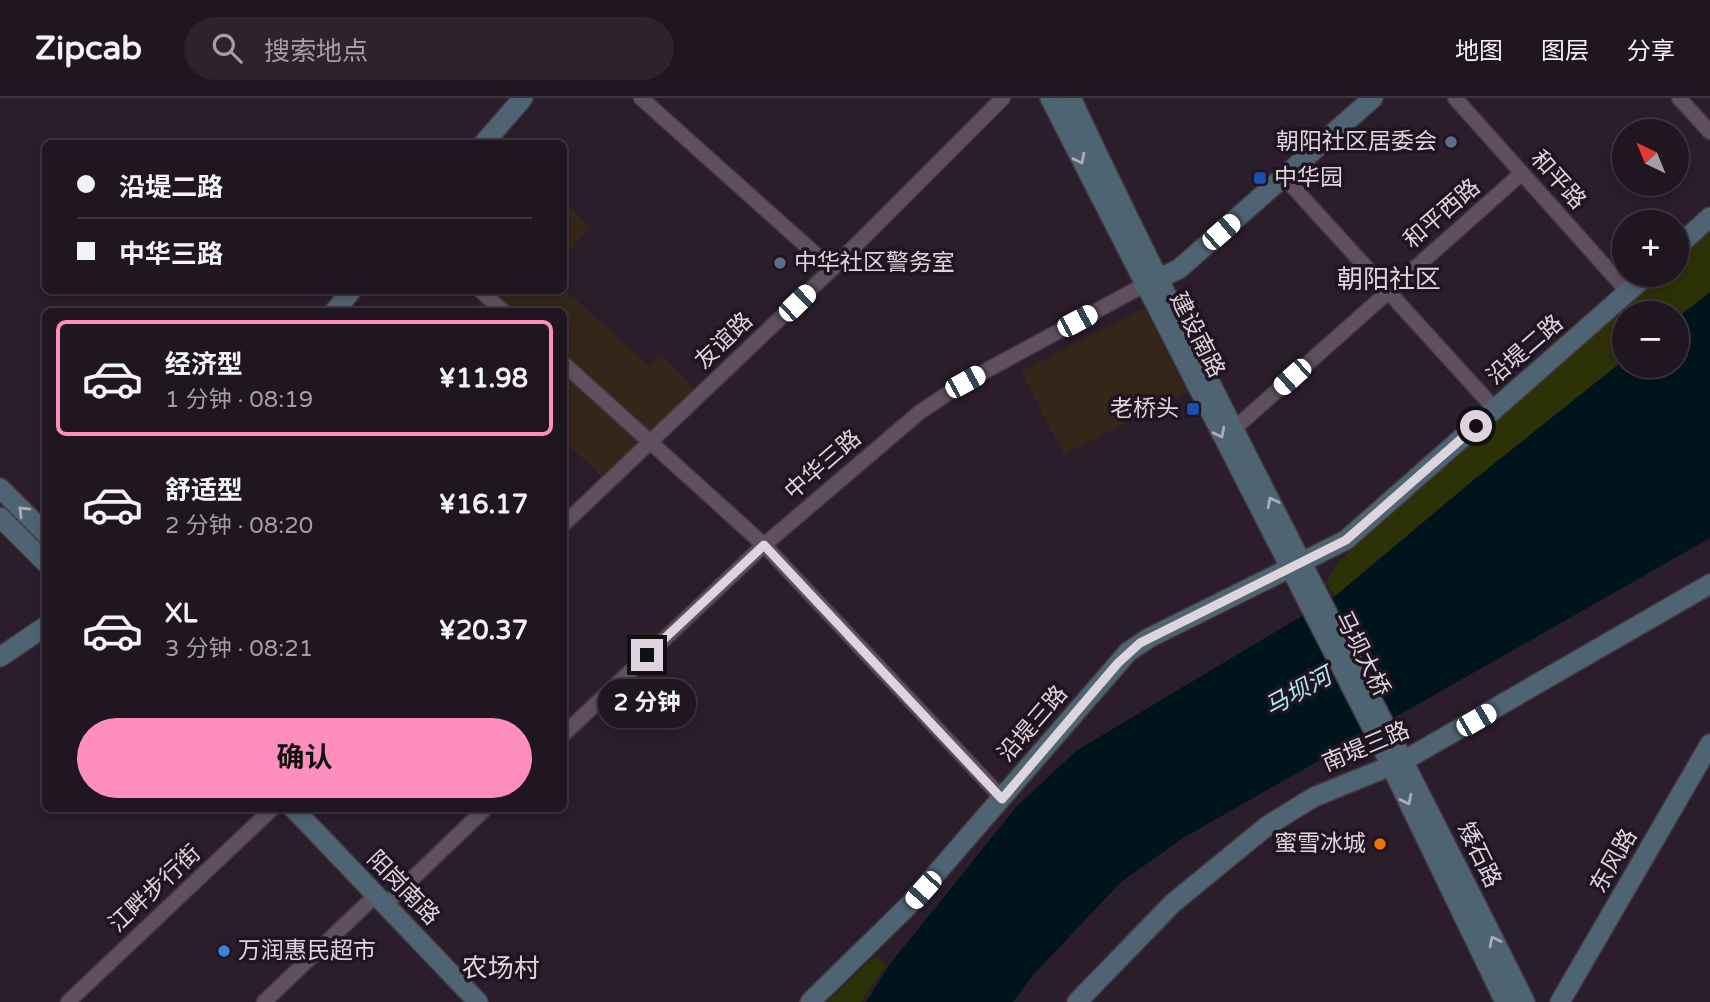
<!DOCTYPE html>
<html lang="zh">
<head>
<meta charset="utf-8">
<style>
  body { margin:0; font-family:"Varela Round","Noto Sans SC",sans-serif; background:#2d232d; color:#f1f3f6; height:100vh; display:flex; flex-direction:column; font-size:26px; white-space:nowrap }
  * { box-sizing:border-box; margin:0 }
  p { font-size:23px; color:#a29fa5 }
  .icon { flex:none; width:38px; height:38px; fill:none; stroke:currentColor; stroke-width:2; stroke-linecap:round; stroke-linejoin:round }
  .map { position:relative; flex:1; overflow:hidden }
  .sheet { position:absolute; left:42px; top:210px; width:525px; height:504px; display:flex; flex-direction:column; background:#201620; border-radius:10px; box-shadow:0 4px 10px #0003,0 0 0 2px #3d353e }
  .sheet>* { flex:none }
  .banner { position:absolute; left:42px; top:42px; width:525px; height:154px; border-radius:10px; box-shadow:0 4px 10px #0003,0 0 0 2px #3d353e; display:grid; align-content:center; height:154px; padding:0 35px; background:#201620 }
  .needle { width:46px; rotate:317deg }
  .fabs { position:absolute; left:1612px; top:21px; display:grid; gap:14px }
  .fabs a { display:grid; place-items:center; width:77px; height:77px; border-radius:50%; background:#201620; box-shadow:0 4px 10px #0003,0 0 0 2px #3d353e; font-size:35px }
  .end { position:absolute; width:32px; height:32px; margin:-16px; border:9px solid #ded4dd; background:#111; box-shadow:0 0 0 4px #111 }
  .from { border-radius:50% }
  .bubble { position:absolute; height:49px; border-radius:24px; background:#201620; box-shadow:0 4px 10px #0003,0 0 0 2px #3d353e; font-size:23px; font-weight:700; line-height:49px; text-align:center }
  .car { position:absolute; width:21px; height:42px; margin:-21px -10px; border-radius:9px; box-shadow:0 0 5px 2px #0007; background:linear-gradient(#fff 24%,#345 0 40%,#fff 0 76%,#345 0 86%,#fff 0) }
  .banner b { display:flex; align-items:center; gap:24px; height:66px; font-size:26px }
  .banner b+b { border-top:2px solid #3d353e }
  .banner i { width:18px; height:18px; background:#f1f3f6 }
  ul { padding:12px 0 0; list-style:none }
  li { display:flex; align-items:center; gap:21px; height:116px; margin:0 14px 10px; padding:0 21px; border:4px solid transparent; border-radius:10px }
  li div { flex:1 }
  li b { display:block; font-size:26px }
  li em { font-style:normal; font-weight:700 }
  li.selected { border-color:#fe8ebd }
  li>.icon { width:63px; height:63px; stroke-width:1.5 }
  .cta { display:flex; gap:14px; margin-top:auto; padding:14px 35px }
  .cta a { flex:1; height:80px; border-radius:42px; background:#fe8ebd; color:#111; font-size:28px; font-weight:700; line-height:80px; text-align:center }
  header { display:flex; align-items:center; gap:42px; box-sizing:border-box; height:98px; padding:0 35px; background:#201620; border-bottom:2px solid #3d353e }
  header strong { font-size:33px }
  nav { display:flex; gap:38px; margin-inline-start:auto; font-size:24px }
  .search { width:490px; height:63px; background:#2d232d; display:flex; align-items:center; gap:18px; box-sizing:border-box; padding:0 24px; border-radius:38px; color:#a29fa5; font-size:26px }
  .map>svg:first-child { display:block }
  .commercial { fill:#34271a }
  .green { fill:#2c3205 }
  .water { fill:#00151b }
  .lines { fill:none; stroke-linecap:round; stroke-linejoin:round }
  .street-casing { stroke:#443843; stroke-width:17 }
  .secondary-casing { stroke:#443843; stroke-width:22 }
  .street { stroke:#60505f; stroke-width:14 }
  .secondary { stroke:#4f6472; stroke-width:19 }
  .oneway { stroke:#acadb8 }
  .route { stroke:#ded4dd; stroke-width:9 }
  .service-dot { fill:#5c6f8a; stroke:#211421; stroke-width:2.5 }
  .transit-dot { fill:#1a4fb4; stroke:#211421; stroke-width:2.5 }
  .food-dot { fill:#e8710a; stroke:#211421; stroke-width:2.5 }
  .shop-dot { fill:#3f7fe0; stroke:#211421; stroke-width:2.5 }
  .labels { text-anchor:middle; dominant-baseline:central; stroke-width:7; stroke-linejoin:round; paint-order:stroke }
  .poi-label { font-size:23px; fill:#ded4dd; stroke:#211421; text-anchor:end }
  .street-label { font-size:23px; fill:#ded4dd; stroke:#211421 }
  .water-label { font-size:24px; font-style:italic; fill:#a9eafb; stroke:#211421 }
  .quarter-label { font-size:26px; fill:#ded4dd; stroke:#211421 }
</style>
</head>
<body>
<header>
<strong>Zipcab</strong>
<div class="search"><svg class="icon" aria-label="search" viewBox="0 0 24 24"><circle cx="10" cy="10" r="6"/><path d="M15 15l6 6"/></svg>搜索地点</div>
<nav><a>地图</a><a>图层</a><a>分享</a></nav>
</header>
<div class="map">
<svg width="1710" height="904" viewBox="0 0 1710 904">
  <rect width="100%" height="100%" fill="#2b1d2b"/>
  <!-- commercial -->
  <path class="commercial" d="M566,106l25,23 -27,31v-51z
    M564,191l85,77 12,-11 34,34 -93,88 -38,-36v-129h-94l19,-21z
    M1144,210l43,84 -123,63 -43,-84z"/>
  <!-- green -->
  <path class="green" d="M1710,133v61l-33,26 -1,-5h-52v47l-148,118 -141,118 -9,-13 14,-23 320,-285h16l1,-15z
    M875,858l11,9 -25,37h-34z"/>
  <!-- water -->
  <path class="water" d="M1710,194v246l-527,300 -62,44 -87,92 -21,28h-147l24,-38 127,-158 59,-55 259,-155 141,-118 148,-118v6h52l1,-48z"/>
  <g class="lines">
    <defs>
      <path id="street" d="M641,0l191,171
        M1455,0l173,194
        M1679,0l31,34
        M1284,79l211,232
        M480,192l24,22
        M564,266l200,181 238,253
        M1235,330l287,-255
        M564,426l268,-255 171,-171
        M564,636l200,-189 156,-133 45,-30 179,-97
        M385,807l101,-97
        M68,904l205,-194
        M264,904l112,-107"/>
      <path id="secondary" d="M1050,0l328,641 127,263
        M1071,0c144,305 304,602 454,904
        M483,46l40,-46
        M1676,150l34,-31
        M1144,187l35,-16 194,-171
        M334,214l18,-22
        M0,390l46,46
        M0,419l46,46
        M0,559l46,-31
        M293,710l185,194
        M810,904l98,-96 220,-254 21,-14 197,-98 301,-265
        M1077,904l96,-99 94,-77 47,-29 91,-37 305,-176
        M1560,904l150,-258"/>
    </defs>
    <!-- street casing -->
    <use href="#street" class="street-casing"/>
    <!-- secondary casing -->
    <use href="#secondary" class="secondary-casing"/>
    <!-- street -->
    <use href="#street" class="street"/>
    <!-- secondary -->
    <use href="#secondary" class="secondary"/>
  </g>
  <!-- one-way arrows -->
  <defs><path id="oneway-chevron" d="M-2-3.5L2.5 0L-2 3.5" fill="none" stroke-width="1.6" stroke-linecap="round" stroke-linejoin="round" transform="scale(1.75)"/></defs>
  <g class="oneway">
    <use href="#oneway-chevron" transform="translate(1080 61) rotate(63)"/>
    <use href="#oneway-chevron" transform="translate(1220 335) rotate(63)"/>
    <use href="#oneway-chevron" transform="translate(1272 404) rotate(-117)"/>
    <use href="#oneway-chevron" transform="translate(23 413) rotate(-135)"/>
    <use href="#oneway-chevron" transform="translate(1407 702) rotate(64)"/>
    <use href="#oneway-chevron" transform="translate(1494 843) rotate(-116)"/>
  </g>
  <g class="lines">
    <!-- route -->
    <path class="route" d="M647,557l117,-110 238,254 116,-136 22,-20 206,-103 130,-114"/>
  </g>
  <!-- markers -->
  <g class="service-dot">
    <circle cx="1451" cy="44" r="7"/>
    <circle cx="780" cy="165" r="7"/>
  </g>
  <g class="transit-dot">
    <rect x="1253" y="73" width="14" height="14" rx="3.5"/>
    <rect x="1186" y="304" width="14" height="14" rx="3.5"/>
  </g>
  <circle class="food-dot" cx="1380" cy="746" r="7"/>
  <circle class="shop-dot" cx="224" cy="853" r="7"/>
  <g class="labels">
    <!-- poi labels -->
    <g class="poi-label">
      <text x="1437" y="44">朝阳社区居委会</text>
      <text x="1274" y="80" text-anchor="start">中华园</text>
      <text x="794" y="165" text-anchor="start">中华社区警务室</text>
      <text x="1179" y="311">老桥头</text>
      <text x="1366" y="746">蜜雪冰城</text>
      <text x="238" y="853" text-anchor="start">万润惠民超市</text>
    </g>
    <!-- street labels -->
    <g class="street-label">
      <text transform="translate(1558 82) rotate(48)">和平路</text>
      <text transform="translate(1442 116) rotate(-41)">和平西路</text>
      <text transform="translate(1197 237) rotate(63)">建设南路</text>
      <text transform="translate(724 243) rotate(-44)">友谊路</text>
      <text transform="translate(1525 252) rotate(-41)">沿堤二路</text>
      <text transform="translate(823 367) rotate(-41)">中华三路</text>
      <text transform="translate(1362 556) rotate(63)">马坝大桥</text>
      <text transform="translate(1033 626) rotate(-49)">沿堤三路</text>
      <text transform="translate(1366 649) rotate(-23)">南堤三路</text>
      <text transform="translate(1479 757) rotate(64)">矮石路</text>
      <text transform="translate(1614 763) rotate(-60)">东风路</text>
      <text transform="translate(403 790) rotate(46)">阳岗南路</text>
      <text transform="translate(155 791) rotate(-43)">江畔步行街</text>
    </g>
    <!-- water labels -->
    <g class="water-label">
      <text transform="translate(1298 594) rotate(-29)">马坝河</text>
    </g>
    <!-- quarter labels -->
    <g class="quarter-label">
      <text x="1389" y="181">朝阳社区</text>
      <text x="501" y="870">农场村</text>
    </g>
  </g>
</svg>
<div class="fabs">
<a><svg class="needle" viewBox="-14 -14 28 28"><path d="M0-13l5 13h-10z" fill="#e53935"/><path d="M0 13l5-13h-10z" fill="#a29fa5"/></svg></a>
<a>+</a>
<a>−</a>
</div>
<i class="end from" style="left:1476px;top:328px"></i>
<i class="end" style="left:647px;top:557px"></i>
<div class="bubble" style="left:598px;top:581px;width:98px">2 分钟</div>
<i class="car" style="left:1221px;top:134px;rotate:49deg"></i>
<i class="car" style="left:797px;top:205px;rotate:46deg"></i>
<i class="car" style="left:1077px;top:223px;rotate:62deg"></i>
<i class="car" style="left:1292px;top:279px;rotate:228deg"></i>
<i class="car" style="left:965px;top:284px;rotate:61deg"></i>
<i class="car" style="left:1476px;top:622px;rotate:60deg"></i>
<i class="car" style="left:923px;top:792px;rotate:222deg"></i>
<div class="banner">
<b><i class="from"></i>沿堤二路</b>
<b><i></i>中华三路</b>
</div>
<section class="sheet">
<ul>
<li class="selected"><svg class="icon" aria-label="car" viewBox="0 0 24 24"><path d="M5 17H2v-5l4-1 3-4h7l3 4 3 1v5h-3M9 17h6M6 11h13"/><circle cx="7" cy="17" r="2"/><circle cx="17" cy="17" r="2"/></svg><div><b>经济型</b><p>1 分钟 · 08:19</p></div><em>¥11.98</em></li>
<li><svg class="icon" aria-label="car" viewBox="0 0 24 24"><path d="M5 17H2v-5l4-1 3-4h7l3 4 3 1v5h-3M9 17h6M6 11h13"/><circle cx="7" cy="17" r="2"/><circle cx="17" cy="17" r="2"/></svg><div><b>舒适型</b><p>2 分钟 · 08:20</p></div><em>¥16.17</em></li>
<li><svg class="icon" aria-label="car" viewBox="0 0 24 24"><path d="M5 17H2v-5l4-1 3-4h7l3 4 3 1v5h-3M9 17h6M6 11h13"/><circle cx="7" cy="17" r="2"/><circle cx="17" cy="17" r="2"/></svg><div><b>XL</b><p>3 分钟 · 08:21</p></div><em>¥20.37</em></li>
</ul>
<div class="cta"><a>确认</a></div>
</section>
</div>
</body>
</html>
